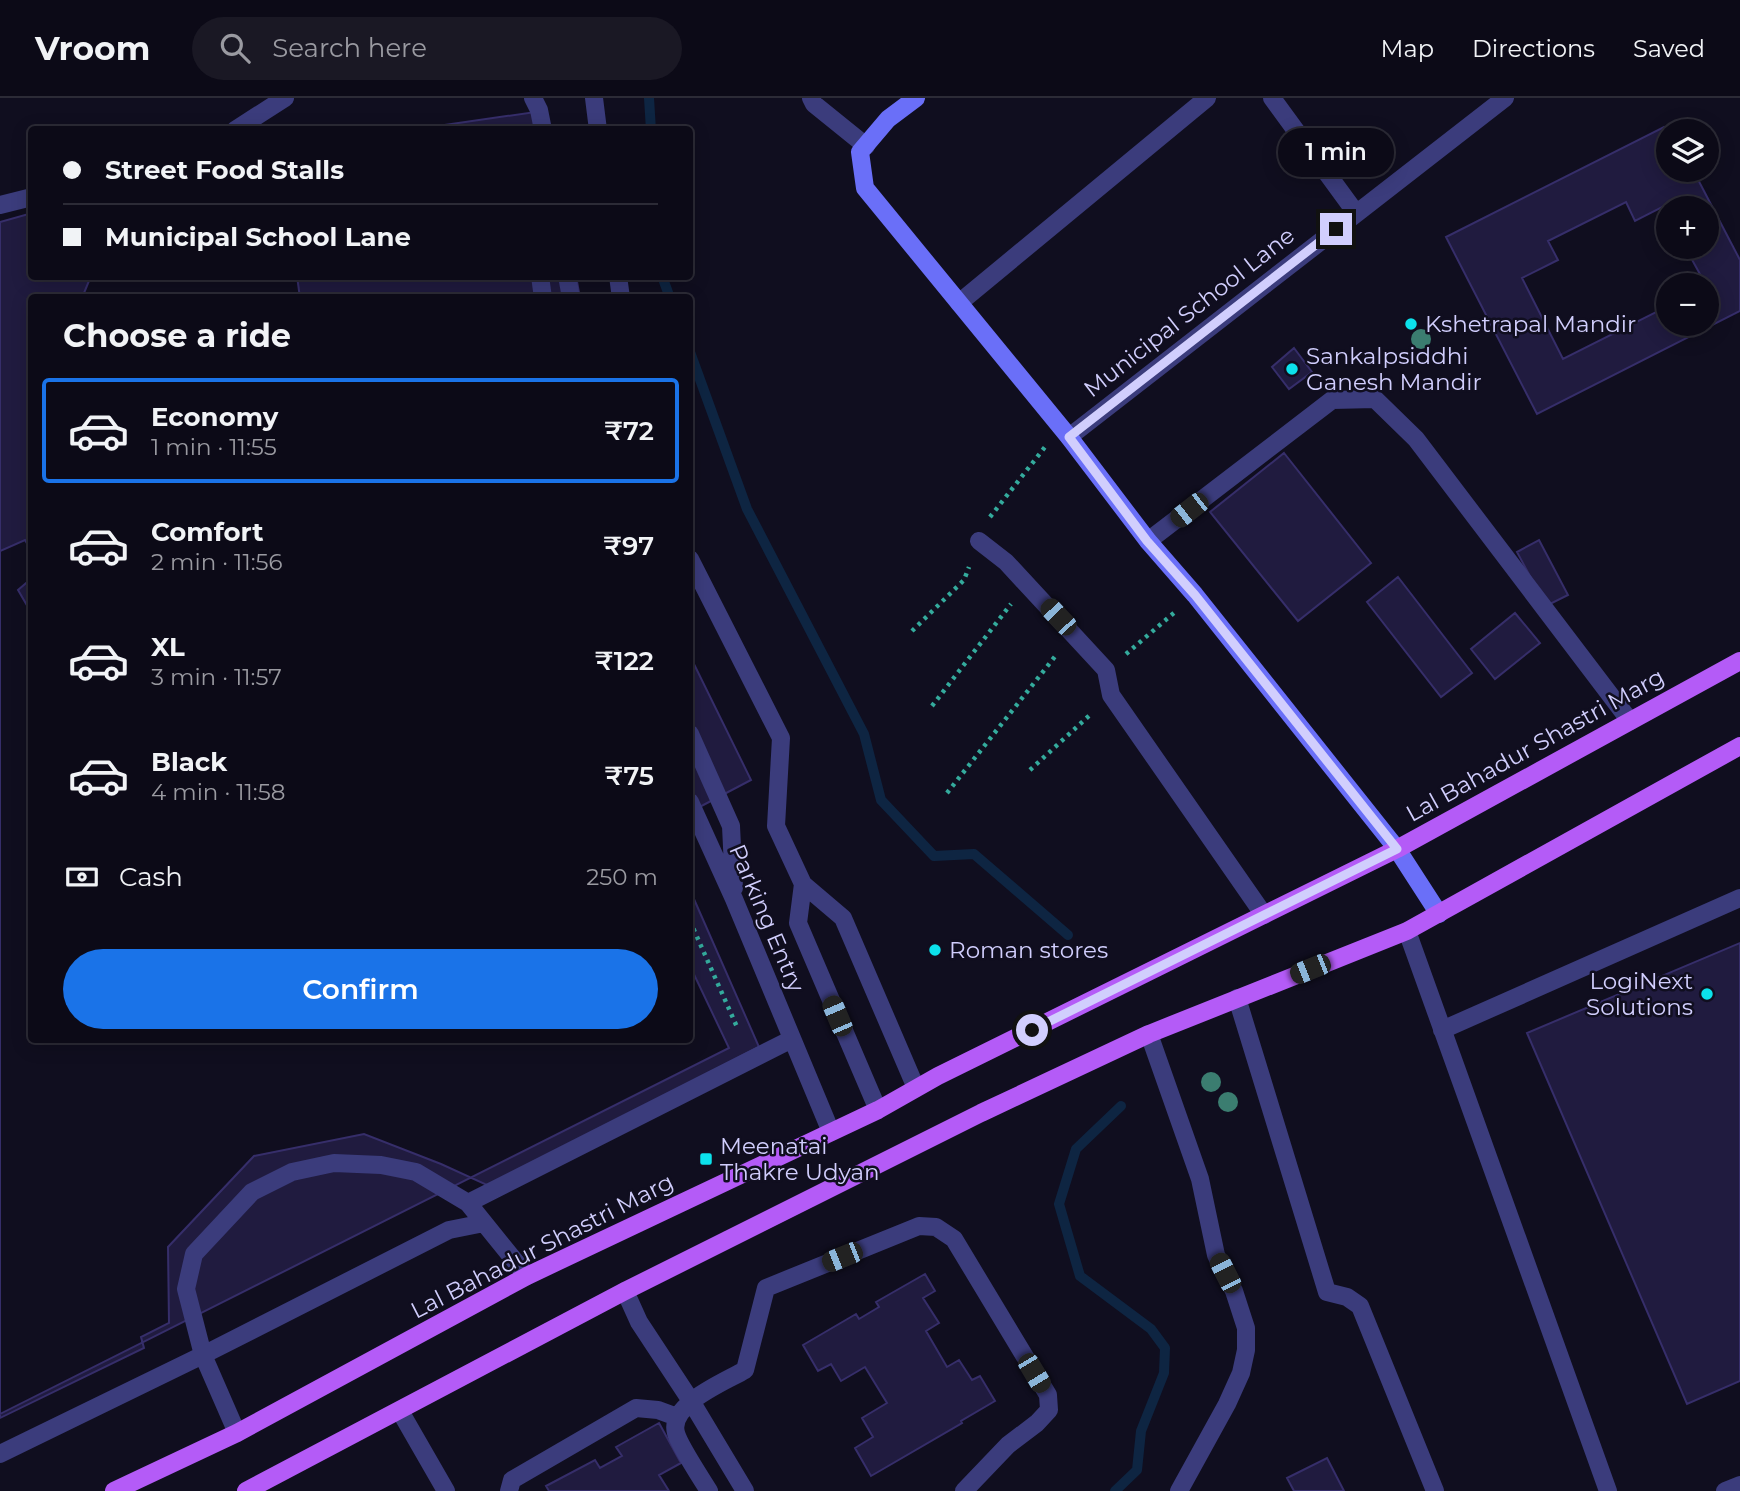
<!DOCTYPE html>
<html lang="en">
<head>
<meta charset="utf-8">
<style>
  body { margin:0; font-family:Montserrat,sans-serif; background:#1a1824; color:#f1f3f6; height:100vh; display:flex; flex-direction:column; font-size:26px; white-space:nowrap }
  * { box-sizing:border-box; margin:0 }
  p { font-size:23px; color:#9a9aa1 }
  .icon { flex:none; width:38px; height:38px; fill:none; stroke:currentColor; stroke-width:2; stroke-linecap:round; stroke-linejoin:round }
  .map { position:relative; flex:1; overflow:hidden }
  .details { position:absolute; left:28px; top:196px; width:665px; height:749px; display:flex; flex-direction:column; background:#0c0a17; border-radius:7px; box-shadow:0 4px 18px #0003,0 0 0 2px #2c2b36 }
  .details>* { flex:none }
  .guide { position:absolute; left:28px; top:28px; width:665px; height:154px; border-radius:7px; box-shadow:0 4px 18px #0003,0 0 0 2px #2c2b36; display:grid; align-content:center; height:154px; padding:0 35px; background:#0c0a17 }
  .fabs { position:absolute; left:1656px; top:21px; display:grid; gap:14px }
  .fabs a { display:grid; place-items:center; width:63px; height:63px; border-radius:50%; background:#0c0a17; box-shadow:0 4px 18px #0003,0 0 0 2px #2c2b36; font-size:35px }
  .end { position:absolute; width:32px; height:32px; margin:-16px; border:9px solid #d1cefd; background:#111; box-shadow:0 0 0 4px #111 }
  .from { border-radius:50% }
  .bubble { position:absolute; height:49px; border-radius:24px; background:#0c0a17; box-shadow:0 4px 18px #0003,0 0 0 2px #2c2b36; font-size:23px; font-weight:600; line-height:49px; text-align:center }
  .car { position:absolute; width:21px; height:42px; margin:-21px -10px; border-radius:9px; box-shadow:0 0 5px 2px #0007; background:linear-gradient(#222 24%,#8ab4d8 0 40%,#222 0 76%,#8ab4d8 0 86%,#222 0) }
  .guide b { display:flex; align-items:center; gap:24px; height:66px; font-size:26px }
  .guide b+b { border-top:2px solid #2c2b36 }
  .guide i { width:18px; height:18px; background:#f1f3f6 }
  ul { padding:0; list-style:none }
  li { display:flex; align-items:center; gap:21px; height:105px; margin:0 14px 10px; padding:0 21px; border:4px solid transparent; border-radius:7px }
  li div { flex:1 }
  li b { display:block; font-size:26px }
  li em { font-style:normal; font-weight:600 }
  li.active { border-color:#1a73e8 }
  li>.icon { width:63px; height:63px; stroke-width:1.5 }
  h2 { padding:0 35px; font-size:32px; line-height:84px }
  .pay { display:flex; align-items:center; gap:18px; height:77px; padding:0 35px; font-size:26px }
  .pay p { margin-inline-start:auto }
  .cta { display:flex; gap:14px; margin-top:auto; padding:14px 35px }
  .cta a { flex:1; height:80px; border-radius:42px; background:#1a73e8; color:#fff; font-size:28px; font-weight:600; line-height:80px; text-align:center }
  header { display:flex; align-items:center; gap:42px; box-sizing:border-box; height:98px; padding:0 35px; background:#0c0a17; border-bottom:2px solid #2c2b36 }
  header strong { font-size:33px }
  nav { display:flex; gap:38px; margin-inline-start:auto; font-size:24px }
  .search { width:490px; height:63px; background:#1a1824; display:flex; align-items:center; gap:18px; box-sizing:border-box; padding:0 24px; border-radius:38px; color:#9a9aa1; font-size:26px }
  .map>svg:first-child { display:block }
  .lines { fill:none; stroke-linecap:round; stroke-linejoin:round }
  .stream { stroke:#0e2542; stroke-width:10 }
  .building { fill:#201b3f; stroke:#362e6a; stroke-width:2; fill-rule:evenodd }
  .path { stroke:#34ab9d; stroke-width:4.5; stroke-dasharray:3.5 5; stroke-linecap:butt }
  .lane { stroke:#3b3c7c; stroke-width:18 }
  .street { stroke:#3b3c7c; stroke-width:18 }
  .secondary { stroke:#6a6ff8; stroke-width:18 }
  .primary { stroke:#b45bf7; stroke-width:18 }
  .tree { fill:#3b7d70 }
  .route { stroke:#d1cefd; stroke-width:9 }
  .poi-dot { fill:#0ce1eb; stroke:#100e1f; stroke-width:2.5 }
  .labels { text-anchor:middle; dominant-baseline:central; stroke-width:5; stroke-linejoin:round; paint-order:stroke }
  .street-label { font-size:23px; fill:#d1cefd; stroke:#100e1f }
  .poi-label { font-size:23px; fill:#d1cefd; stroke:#100e1f; text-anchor:start }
</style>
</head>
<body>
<header>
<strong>Vroom</strong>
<div class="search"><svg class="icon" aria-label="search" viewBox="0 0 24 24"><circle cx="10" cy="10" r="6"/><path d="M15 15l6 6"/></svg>Search here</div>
<nav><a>Map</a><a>Directions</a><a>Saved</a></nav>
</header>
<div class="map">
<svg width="1740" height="1393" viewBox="0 0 1740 1393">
  <rect width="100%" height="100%" fill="#100e1f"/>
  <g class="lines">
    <!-- stream -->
    <path class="stream" d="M649,0l2,32
      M662,178l8,22
      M690,254l57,157 117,225 17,66 53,56 40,-2 94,81
      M1115,1393l22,-21 4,-39 23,-58 1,-25 -14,-19 -71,-53 -21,-72 17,-55 45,-43"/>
  </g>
  <!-- building -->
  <path class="building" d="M542,13l4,19h-136z
    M1664,29l4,7v36h25l47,90v51l-203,103 -91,-177zM1626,104l9,19 29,-15 4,8v-6h38v39h-21l21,38v39h-38v-18l-105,53 -41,-81 36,-18 -10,-19z
    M32,115v63h59l-9,22h-50v280l-14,12 14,24v426h658v-150l69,157 -270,139 -48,-22 -77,-30 -110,22 -86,91 1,76 -28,14 3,11 -144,70v-1196z
    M297,178h279l4,22h-280z
    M1294,250l18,24 -23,17 -17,-22z
    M1284,355l87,110 -73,58 -88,-109z
    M25,442l7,12v488h658v-74l39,82 -729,366v-863z
    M1539,442l29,55 -22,11 -29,-54z
    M1398,479l74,96 -31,24 -74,-95z
    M1515,515l25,30 -45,36 -24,-30z
    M690,558l61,124 -61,32z
    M1740,845v438l-53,23 -160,-371z
    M925,1176l10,17 -12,7 16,25 -13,8 21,36 12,-7 13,20 8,-4 15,25 -34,20 1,2 -91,53 -16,-28 18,-11 -11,-19 25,-15 -22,-36 -24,14 -10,-17 -13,7 -15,-26 53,-31 3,5 20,-12 -3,-5z
    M659,1325l22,40 -22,12 10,16h-120l-3,-5 49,-26 5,8 22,-12 -6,-9z
    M1327,1360l17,33h-50l-7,-13z"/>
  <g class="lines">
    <!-- path -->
    <path class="path" d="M990,419l55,-70
      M912,533l52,-51 5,-13
      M1126,556l49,-42
      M932,608l79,-102
      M1030,672l62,-57
      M947,695l110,-139
      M690,823l47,106"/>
    <!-- lane -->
    <path class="lane" d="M533,0l6,12 4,20
      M235,32l50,-32
      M0,107l32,-8
      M540,178l3,22
      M567,178l4,22
      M1148,443l184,-141 43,-1 41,40 214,282
      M690,636l41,92 3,62
      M690,704l44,97 97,233
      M1407,833l201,560
      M1442,932l298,-132
      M468,1105l324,-164
      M625,1193l14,31 52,79 54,90
      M400,1313l46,80
      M237,1335l-34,-78 -17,-66 8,-35 58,-62 40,-20 42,-9 47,2 35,7 52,31 59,73
      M0,1356l203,-99 246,-125 35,-7
      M509,1393l3,-11 124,-72 22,2 19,7
      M709,1393c-8,-13 -30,-46 -33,-58 -8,-29 49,-51 69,-63l21,-82 153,-62 17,1 18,12 94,156 1,15 -12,13 -29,22 -44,46
      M1725,1393l15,-6"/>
    <!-- street -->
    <path class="street" d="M594,0l4,32
      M811,0l3,6 52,42
      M1272,0l84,115
      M618,178l3,22
      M959,205l248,-205
      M1069,339l436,-339
      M979,443l27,21 100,108 5,25 153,220
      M690,461l91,179 -5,88 27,58 40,34 73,170
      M803,786l-5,39 80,187
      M1237,900l90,294 20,5 13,9 75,185
      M1149,936l51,145 16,76 18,36 12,37v22l-5,23 -14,31 -48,87"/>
    <!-- secondary -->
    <path class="secondary" d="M916,0l-28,21 -28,33 5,36 204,249 79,104 47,54 202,254 42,65"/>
    <!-- primary -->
    <path class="primary" d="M114,1393l123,-58 290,-157 351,-166 60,-34 459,-227 343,-188
      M246,1393l379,-200 356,-178 168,-79 258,-103 333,-185"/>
  </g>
  <!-- trees -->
  <g class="tree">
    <circle cx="1421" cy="241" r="10"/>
    <circle cx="1211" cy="984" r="10"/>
    <circle cx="1228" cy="1004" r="10"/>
  </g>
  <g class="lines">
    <!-- route -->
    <path class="route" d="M1032,932l365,-181 -202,-254 -48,-54 -78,-104 267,-208"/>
  </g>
  <!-- markers -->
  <g class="poi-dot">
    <circle cx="1411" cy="226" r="7"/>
    <circle cx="1292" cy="271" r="7"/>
    <circle cx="935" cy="852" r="7"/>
    <circle cx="1707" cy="896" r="7"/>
    <rect x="699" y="1054" width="14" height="14" rx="3.5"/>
  </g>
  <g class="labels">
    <!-- street labels -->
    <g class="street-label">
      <text transform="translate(1189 214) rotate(-38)">Municipal School Lane</text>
      <text transform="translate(1535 647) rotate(-29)">Lal Bahadur Shastri Marg</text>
      <text transform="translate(767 820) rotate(67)">Parking Entry</text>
      <text transform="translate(542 1148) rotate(-27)">Lal Bahadur Shastri Marg</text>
    </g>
    <!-- poi labels -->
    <g class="poi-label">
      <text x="1425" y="226">Kshetrapal Mandir</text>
      <text x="1306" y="258">Sankalpsiddhi<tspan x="1306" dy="26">Ganesh Mandir</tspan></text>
      <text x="949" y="852">Roman stores</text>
      <text x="1693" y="883" text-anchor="end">LogiNext<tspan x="1693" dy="26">Solutions</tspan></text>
      <text x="720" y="1048">Meenatai<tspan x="720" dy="26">Thakre Udyan</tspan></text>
    </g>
  </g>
</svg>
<div class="fabs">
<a><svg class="icon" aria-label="layers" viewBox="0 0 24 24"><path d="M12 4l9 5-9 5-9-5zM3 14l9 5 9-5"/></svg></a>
<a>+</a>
<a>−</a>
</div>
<i class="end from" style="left:1032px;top:932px"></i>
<i class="end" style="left:1336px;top:131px"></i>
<div class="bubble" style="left:1278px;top:30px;width:116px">1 min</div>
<i class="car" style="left:1189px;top:412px;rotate:232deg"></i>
<i class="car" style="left:1058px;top:519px;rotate:317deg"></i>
<i class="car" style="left:1310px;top:871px;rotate:248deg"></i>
<i class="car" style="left:837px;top:918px;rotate:337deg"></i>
<i class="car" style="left:842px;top:1159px;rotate:248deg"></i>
<i class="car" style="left:1225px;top:1175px;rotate:333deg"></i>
<i class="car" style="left:1034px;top:1275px;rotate:149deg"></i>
<div class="guide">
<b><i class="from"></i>Street Food Stalls</b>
<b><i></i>Municipal School Lane</b>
</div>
<section class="details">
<h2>Choose a ride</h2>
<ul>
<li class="active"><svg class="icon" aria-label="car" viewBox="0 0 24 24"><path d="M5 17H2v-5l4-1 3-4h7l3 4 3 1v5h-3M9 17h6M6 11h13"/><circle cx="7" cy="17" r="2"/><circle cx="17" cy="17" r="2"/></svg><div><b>Economy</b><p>1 min · 11:55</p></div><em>₹72</em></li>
<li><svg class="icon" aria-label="car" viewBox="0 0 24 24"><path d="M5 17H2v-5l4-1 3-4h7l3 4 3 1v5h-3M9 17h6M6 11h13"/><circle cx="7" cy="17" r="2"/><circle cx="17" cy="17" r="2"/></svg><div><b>Comfort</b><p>2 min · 11:56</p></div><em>₹97</em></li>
<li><svg class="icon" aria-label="car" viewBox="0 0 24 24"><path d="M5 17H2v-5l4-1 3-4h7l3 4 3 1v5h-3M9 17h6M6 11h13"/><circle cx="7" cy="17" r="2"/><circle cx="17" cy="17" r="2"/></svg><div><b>XL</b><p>3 min · 11:57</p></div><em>₹122</em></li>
<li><svg class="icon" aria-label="car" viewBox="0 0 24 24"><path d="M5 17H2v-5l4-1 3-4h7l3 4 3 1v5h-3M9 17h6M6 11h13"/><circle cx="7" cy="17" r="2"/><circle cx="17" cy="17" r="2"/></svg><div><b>Black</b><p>4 min · 11:58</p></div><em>₹75</em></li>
</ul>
<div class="pay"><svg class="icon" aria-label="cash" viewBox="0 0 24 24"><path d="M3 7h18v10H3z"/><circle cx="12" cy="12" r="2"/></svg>Cash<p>250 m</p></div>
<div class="cta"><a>Confirm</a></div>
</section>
</div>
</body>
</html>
